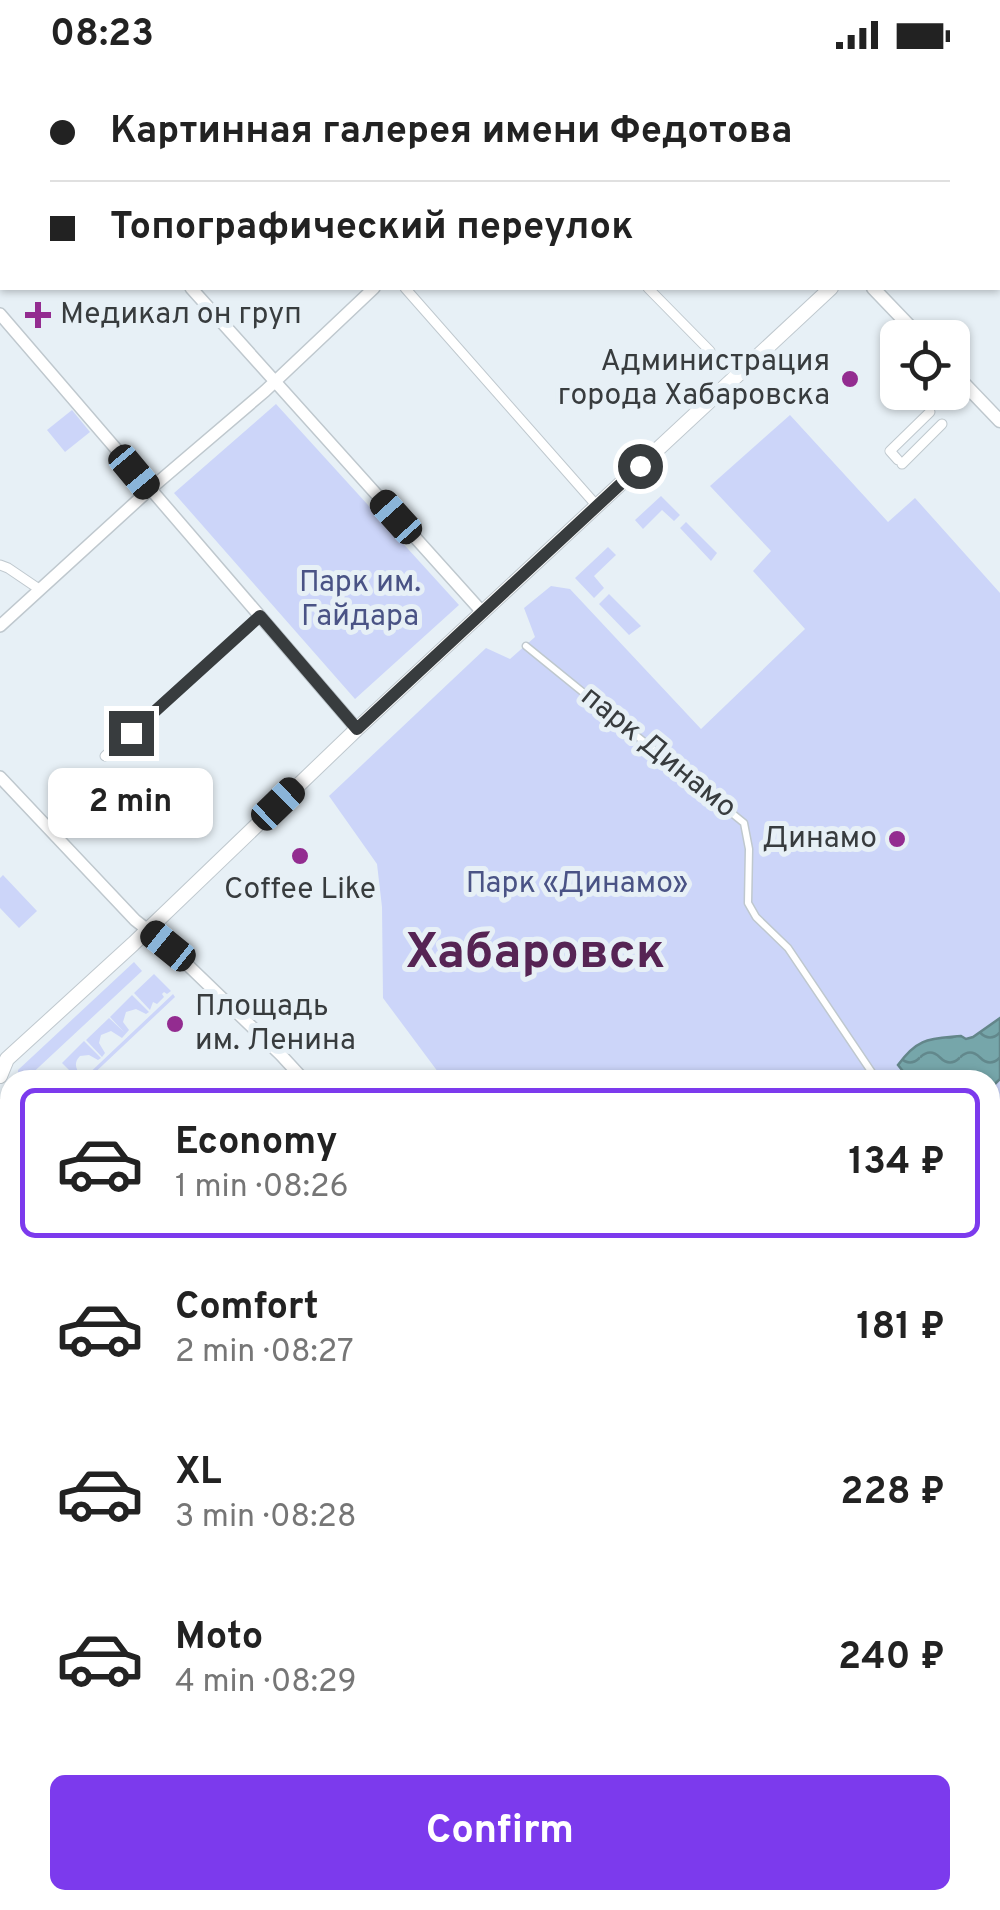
<!DOCTYPE html>
<html lang="en">
<head>
<meta charset="utf-8">
<style>
  body { margin:0; font-family:Overpass,sans-serif; background:#f2f2f2; color:#222; height:100vh; display:flex; flex-direction:column; font-size:38px; white-space:nowrap }
  * { box-sizing:border-box; margin:0 }
  p { font-size:32px; color:#767676 }
  .icon { flex:none; width:55px; height:55px; fill:none; stroke:currentColor; stroke-width:2; stroke-linecap:round; stroke-linejoin:round }
  .map { position:relative; flex:1; overflow:hidden }
  .panel { position:absolute; left:0px; top:1000px; width:1000px; height:840px; display:flex; flex-direction:column; background:#fff; border-radius:30px 30px 0 0; box-shadow:0 2px 8px #0004 }
  .panel>* { flex:none }
  .top-card { position:absolute; left:0px; top:0px; width:1000px; height:220px; box-shadow:0 2px 8px #0004; display:grid; align-content:center; height:220px; padding:0 50px; background:#fff }
  .fabs { position:absolute; left:880px; top:250px; display:grid; gap:20px }
  .fabs a { display:grid; place-items:center; width:90px; height:90px; border-radius:15px; background:#fff; box-shadow:0 2px 8px #0004; font-size:50px }
  .end { position:absolute; width:45px; height:45px; margin:-22px; border:12px solid #383c3e; background:#fff; box-shadow:0 0 0 5px #fff }
  .from { border-radius:50% }
  .bubble { position:absolute; height:70px; border-radius:15px; background:#fff; box-shadow:0 2px 8px #0004; font-size:32px; font-weight:700; line-height:70px; text-align:center }
  .car { position:absolute; width:30px; height:60px; margin:-30px -15px; border-radius:12px; box-shadow:0 0 8px 2px #0007; background:linear-gradient(#222 24%,#8ab4d8 0 40%,#222 0 76%,#8ab4d8 0 86%,#222 0) }
  .top-card b { display:flex; align-items:center; gap:35px; height:95px; font-size:38px }
  .top-card b+b { border-top:2px solid #e0e0e0 }
  .top-card i { width:25px; height:25px; background:#222 }
  ul { padding:18px 0 0; list-style:none }
  li { display:flex; align-items:center; gap:30px; height:150px; margin:0 20px 15px; padding:0 30px; border:5px solid transparent; border-radius:15px }
  li div { flex:1 }
  li b { display:block; font-size:38px }
  li em { font-style:normal; font-weight:700 }
  li.current { border-color:#7c3aed }
  li>.icon { width:90px; height:90px; stroke-width:1.5 }
  .cta { display:flex; gap:20px; margin-top:auto; padding:20px 50px }
  .cta a { flex:1; height:115px; border-radius:15px; background:#7c3aed; color:#fff; font-size:40px; font-weight:700; line-height:115px; text-align:center }
  .status { display:flex; justify-content:space-between; align-items:center; height:70px; padding:0 50px; background:#fff; direction:ltr }
  .status svg { height:28px; fill:currentColor }
  .map>svg:first-child { display:block }
  .green { fill:#ccd5f9 }
  .water { fill:url(#water-waves); stroke:#63868a; stroke-width:2.5 }
  .lines { fill:none; stroke-linecap:round; stroke-linejoin:round }
  .pedestrian-casing { stroke:#bfc8ce; stroke-width:9 }
  .minor-casing { stroke:#bfc8ce; stroke-width:11 }
  .tertiary-casing { stroke:#bfc8ce; stroke-width:14 }
  .secondary-casing { stroke:#bfc8ce; stroke-width:15 }
  .primary-casing { stroke:#bfc8ce; stroke-width:16 }
  .pedestrian { stroke:#fff; stroke-width:6 }
  .minor { stroke:#fff; stroke-width:9 }
  .tertiary { stroke:#fff; stroke-width:11 }
  .secondary { stroke:#fff; stroke-width:12 }
  .primary { stroke:#fff; stroke-width:14 }
  .tram { stroke:#575c5e; stroke-width:2.5 }
  .route { stroke:#383c3e; stroke-width:12 }
  .poi-dot { fill:#932c90; stroke:#e7f0f6; stroke-width:4 }
  .labels { text-anchor:middle; dominant-baseline:central; stroke-width:10; stroke-linejoin:round; paint-order:stroke }
  .poi-label { font-size:30px; fill:#383c3e; stroke:#e7f0f6; text-anchor:start }
  .park-label { font-size:30px; fill:#4a5385; stroke:#e7f0f6 }
  .street-label { font-size:30px; fill:#383c3e; stroke:#e7f0f6 }
  .town-label { font-size:50px; font-weight:bold; fill:#562454; stroke:#e7f0f6 }
</style>
</head>
<body>
<div class="status"><b>08:23</b><svg viewBox="0 0 49 12"><path d="M0 12V9h3v3zM5 12V6h3v6zM10 12V3h3v9zM15 12V0h3v12zM26 1h20v11H26zM47 4h2v5h-2z"/></svg></div>
<div class="map">
<svg width="1000" height="1840" viewBox="0 0 1000 1840">
  <defs>
    <pattern id="water-waves" width="16" height="10" patternUnits="userSpaceOnUse" patternTransform="scale(2.5)"><rect width="16" height="10" fill="#76a6aa"/><path d="M0 5q4-4 8 0t8 0" fill="none" stroke="#62888c"/></pattern>
  </defs>
  <rect width="100%" height="100%" fill="#e7f0f6"/>
  <!-- green -->
  <path class="green" d="M276,334l183,201 -104,94 -181,-206z
    M72,340l18,22 -25,20 -18,-22z
    M790,345l98,107 27,-24 85,95v526l-10,8v-47h-546l-61,-82 -1,-91 -5,-43 -48,-68 157,-148 24,11 25,-22 -11,-29 27,-22 19,3 131,140 104,-100 -52,-58 18,-20 -61,-65z
    M661,426l19,19 -6,6 -12,-11 -19,19 -8,-9z
    M686,452l31,31 -6,8 -31,-33z
    M608,477l8,8 -22,21 10,12 -10,10 -19,-20z
    M609,524l32,32 -12,9 -30,-31z
    M3,805l34,36 -18,17 -19,-20v-30z
    M134,892l8,9 -117,109h-7v-10z
    M154,904l17,17 -4,3 -3,-2 -2,2 2,3 -7,7 -4,-2 -3,8 -16,-17z
    M173,924l2,3 -88,83h-5z
    M132,925l17,17 -3,2 -10,-5 -10,3 -3,10 6,8 -7,8 -11,-7 -10,4 -2,8 6,10 -3,4 -16,-17 23,-22 15,14 -14,-15z
    M84,971l17,17 -3,2 -9,-5 -9,1c-7,7 -4,13 1,20l-3,3 -16,-16z
    M10,1588v109l-10,7v-107z
    M10,1718v92l-10,-11v-73z
    M990,1718l10,10v112l-11,-10z"/>
  <!-- water -->
  <path class="water" d="M1000,948v61l-10,10v-9h-80l-12,-15c20,-28 32,-26 63,-29l5,3 7,-2z"/>
  <g class="lines">
    <defs>
      <path id="pedestrian" d="M526,576l218,177 5,26 -1,54 8,14 32,31 89,132"/>
      <path id="minor" d="M21,2l1,-2
        M375,2l1,-2
        M405,218l192,218
        M648,218l62,63
        M898,390l-8,-9 40,-39
        M902,394l40,-40
        M0,495l8,3 31,21
        M105,686l154,-140
        M691,1830l10,10"/>
      <path id="tertiary" d="M5,0l3,2
        M912,0l3,2
        M631,2l3,-2
        M191,218l292,325
        M0,244l357,415
        M0,556l149,-136 116,-99 109,-103
        M0,707l135,143 33,26 113,109 23,25
        M990,1073l10,-9
        M0,1713l10,-8
        M0,1813l10,12
        M978,1830l9,10
        M0,1838l13,-8"/>
      <path id="secondary" d="M667,0l3,2
        M873,218l48,50
        M952,301l48,50
        M0,1303l10,11
        M990,1667l10,-11
        M525,1830l11,10
        M828,1840l9,-10"/>
      <path id="primary" d="M998,62l2,-2
        M0,1006l7,-17 126,-115 224,-215 474,-441
        M0,1036l10,15
        M0,1149l10,-6
        M0,1543l10,11
        M280,1830l9,10"/>
    </defs>
    <!-- pedestrian casing -->
    <use href="#pedestrian" class="pedestrian-casing"/>
    <!-- minor casing -->
    <use href="#minor" class="minor-casing"/>
    <!-- tertiary casing -->
    <use href="#tertiary" class="tertiary-casing"/>
    <!-- secondary casing -->
    <use href="#secondary" class="secondary-casing"/>
    <!-- primary casing -->
    <use href="#primary" class="primary-casing"/>
    <!-- pedestrian -->
    <use href="#pedestrian" class="pedestrian"/>
    <!-- minor -->
    <use href="#minor" class="minor"/>
    <!-- tertiary -->
    <use href="#tertiary" class="tertiary"/>
    <!-- secondary -->
    <use href="#secondary" class="secondary"/>
    <!-- primary -->
    <use href="#primary" class="primary"/>
    <!-- tram -->
    <path class="tram" d="M0,1298l10,11
      M519,1830l11,10"/>
  </g>
  <g class="lines">
    <!-- route -->
    <path class="route" d="M131,663l129,-117 97,113 283,-263"/>
  </g>
  <!-- markers -->
  <g class="poi-dot">
    <path d="M33 230h10v10h10v10h-10v10h-10v-10h-10v-10h10z"/>
    <circle cx="850" cy="309" r="10"/>
    <circle cx="897" cy="769" r="10"/>
    <circle cx="300" cy="786" r="10"/>
    <circle cx="175" cy="954" r="10"/>
  </g>
  <g class="labels">
    <!-- poi labels -->
    <g class="poi-label">
      <text x="60" y="245">Медикал он груп</text>
      <text x="830" y="292" text-anchor="end">Администрация<tspan x="830" dy="34">города Хабаровска</tspan></text>
      <text x="877" y="769" text-anchor="end">Динамо</text>
      <text x="300" y="820" text-anchor="middle">Coffee Like</text>
      <text x="195" y="937">Площадь<tspan x="195" dy="34">им. Ленина</tspan></text>
    </g>
    <!-- park labels -->
    <g class="park-label">
      <text x="360" y="513">Парк им.<tspan x="360" dy="34">Гайдара</tspan></text>
      <text x="577" y="814">Парк «Динамо»</text>
    </g>
    <!-- street labels -->
    <g class="street-label">
      <text transform="translate(658 683) rotate(39)">парк Динамо</text>
    </g>
    <!-- town labels -->
    <g class="town-label">
      <text x="535" y="884">Хабаровск</text>
    </g>
  </g>
</svg>
<div class="fabs">
<a><svg class="icon" aria-label="locate" viewBox="0 0 24 24"><circle cx="12" cy="12" r="6"/><path d="M12 2v4M12 18v4M2 12h4M18 12h4"/></svg></a>
</div>
<i class="end from" style="left:640px;top:396px"></i>
<i class="end" style="left:131px;top:663px"></i>
<div class="bubble" style="left:48px;top:698px;width:165px">2 min</div>
<i class="car" style="left:134px;top:402px;rotate:140deg"></i>
<i class="car" style="left:396px;top:447px;rotate:318deg"></i>
<i class="car" style="left:278px;top:734px;rotate:46deg"></i>
<i class="car" style="left:168px;top:876px;rotate:309deg"></i>
<div class="top-card">
<b><i class="from"></i>Картинная галерея имени Федотова</b>
<b><i></i>Топографический переулок</b>
</div>
<section class="panel">
<ul>
<li class="current"><svg class="icon" aria-label="car" viewBox="0 0 24 24"><path d="M5 17H2v-5l4-1 3-4h7l3 4 3 1v5h-3M9 17h6M6 11h13"/><circle cx="7" cy="17" r="2"/><circle cx="17" cy="17" r="2"/></svg><div><b>Economy</b><p>1 min · 08:26</p></div><em>134 ₽</em></li>
<li><svg class="icon" aria-label="car" viewBox="0 0 24 24"><path d="M5 17H2v-5l4-1 3-4h7l3 4 3 1v5h-3M9 17h6M6 11h13"/><circle cx="7" cy="17" r="2"/><circle cx="17" cy="17" r="2"/></svg><div><b>Comfort</b><p>2 min · 08:27</p></div><em>181 ₽</em></li>
<li><svg class="icon" aria-label="car" viewBox="0 0 24 24"><path d="M5 17H2v-5l4-1 3-4h7l3 4 3 1v5h-3M9 17h6M6 11h13"/><circle cx="7" cy="17" r="2"/><circle cx="17" cy="17" r="2"/></svg><div><b>XL</b><p>3 min · 08:28</p></div><em>228 ₽</em></li>
<li><svg class="icon" aria-label="car" viewBox="0 0 24 24"><path d="M5 17H2v-5l4-1 3-4h7l3 4 3 1v5h-3M9 17h6M6 11h13"/><circle cx="7" cy="17" r="2"/><circle cx="17" cy="17" r="2"/></svg><div><b>Moto</b><p>4 min · 08:29</p></div><em>240 ₽</em></li>
</ul>
<div class="cta"><a>Confirm</a></div>
</section>
</div>
</body>
</html>
